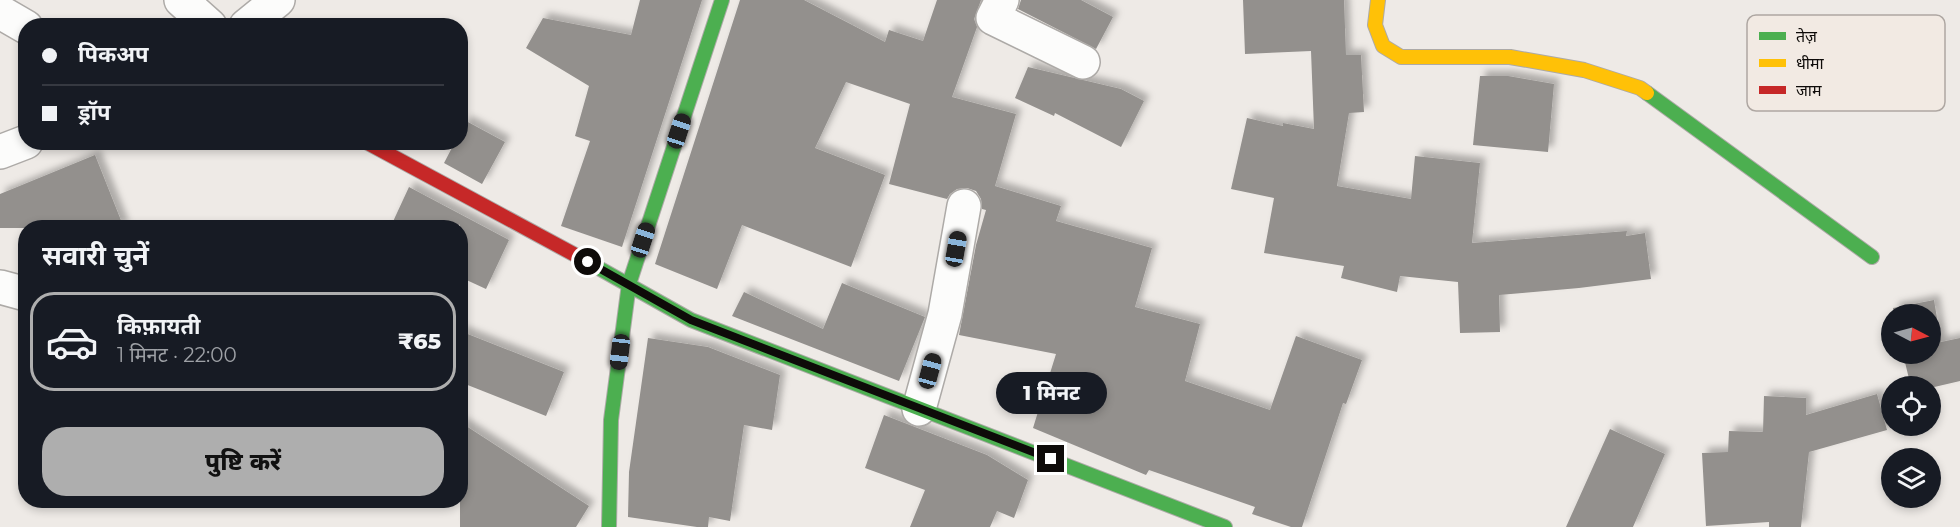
<!DOCTYPE html>
<html lang="hi">
<head>
<meta charset="utf-8">
<style>
  body { margin:0; font-family:Montserrat,"Noto Sans Devanagari",sans-serif; background:#242831; color:#f1f3f6; height:100vh; display:flex; flex-direction:column; font-size:22px; white-space:nowrap }
  * { box-sizing:border-box; margin:0 }
  p { font-size:20px; color:#9ea1a6 }
  .icon { flex:none; width:33px; height:33px; fill:none; stroke:currentColor; stroke-width:2; stroke-linecap:round; stroke-linejoin:round }
  .map { position:relative; flex:1; overflow:hidden }
  .sheet { position:absolute; left:18px; top:220px; width:450px; height:288px; display:flex; flex-direction:column; background:#171b24; border-radius:24px; box-shadow:0 3px 9px #0003 }
  .sheet>* { flex:none }
  .top-card { position:absolute; left:18px; top:18px; width:450px; height:132px; border-radius:24px; box-shadow:0 3px 9px #0003; display:grid; align-content:center; height:132px; padding:0 24px; background:#171b24 }
  .needle { width:39px; rotate:96deg }
  .controls { position:absolute; left:1881px; top:304px; display:grid; gap:12px }
  .controls a { display:grid; place-items:center; width:60px; height:60px; border-radius:50%; background:#171b24; box-shadow:0 3px 9px #0003; font-size:30px }
  .end { position:absolute; width:27px; height:27px; margin:-14px; border:8px solid #0e0b09; background:#fff; box-shadow:0 0 0 3px #fff }
  .from { border-radius:50% }
  .bubble { position:absolute; height:42px; border-radius:21px; background:#171b24; box-shadow:0 3px 9px #0003; font-size:20px; font-weight:800; line-height:42px; text-align:center }
  .car { position:absolute; width:18px; height:36px; margin:-18px -9px; border-radius:8px; box-shadow:0 0 4px 2px #0007; background:linear-gradient(#222 24%,#8ab4d8 0 40%,#222 0 76%,#8ab4d8 0 86%,#222 0) }
  .top-card b { display:flex; align-items:center; gap:21px; height:57px; font-size:22px }
  .top-card b+b { border-top:2px solid #363941 }
  .top-card i { width:15px; height:15px; background:#f1f3f6 }
  ul { padding:0; list-style:none }
  li { display:flex; align-items:center; gap:18px; height:99px; margin:0 12px 9px; padding:0 12px; border:3px solid transparent; border-radius:24px }
  li div { flex:1 }
  li b { display:block; font-size:22px }
  li em { font-style:normal; font-weight:800 }
  li.current { border-color:#aeaeae }
  li>.icon { width:54px; height:54px; stroke-width:1.5 }
  h2 { padding:0 24px; font-size:27px; line-height:72px }
  .cta { display:flex; gap:12px; margin-top:auto; padding:12px 24px }
  .cta a { flex:1; height:69px; border-radius:24px; background:#aeaeae; color:#111; font-size:24px; font-weight:800; line-height:69px; text-align:center }
  .map>svg:first-child { display:block }
  .building { fill:#93908d; filter:url(#shadow) }
  .lines { fill:none; stroke-linecap:round; stroke-linejoin:round }
  .street-casing { stroke:#adaaa7; stroke-width:36 }
  .fast-casing { stroke:#adaaa7; stroke-width:16 }
  .slow-casing { stroke:#adaaa7; stroke-width:16 }
  .jam-casing { stroke:#adaaa7; stroke-width:16 }
  .street { stroke:#fcfcfb; stroke-width:33 }
  .fast { stroke:#4caf50; stroke-width:14 }
  .slow { stroke:#ffc107; stroke-width:14 }
  .jam { stroke:#c62828; stroke-width:14 }
  .route { stroke:#0e0b09; stroke-width:8 }
  .key { fill:#f2eae3; stroke:#aea7a2; stroke-width:1.5 }
  .key-label { font-size:16px; fill:#0e0b09 }
</style>
</head>
<body>
<div class="map">
<svg width="1960" height="527" viewBox="0 0 1960 527">
  <defs>
    <filter id="shadow"><feDropShadow dx="5.5" dy="-5.5" stdDeviation="3" flood-color="#0004"/></filter>
  </defs>
  <rect width="100%" height="100%" fill="#eeeae6"/>
  <!-- building -->
  <path class="building" d="M640,0h62l-80,247 -61,-21 29,-85 -15,-5 14,-50 -63,-38 17,-30 88,17z
    M740,0h64l81,42 4,-12 34,11 14,-41h44l-7,19 3,8 -25,70 64,17 -21,72 66,20 -5,15 96,27 -17,59 65,17 -15,57 85,29 26,-74 66,24 -16,44 -3,-1 -41,124h-11l-39,-13 3,-7 -106,-37 -3,5 -113,-47 23,-74 -97,-19 17,-90 10,-35 -4,-1 -1,-10 -5,-8 -9,-3 -10,1 -7,5 -3,5 -58,-15 21,-80 -64,-22 -31,66 70,27 -34,92 -109,-42 -25,64 -62,-25z
    M1021,0h60l32,17 -17,32 -78,-40z
    M1243,0h101l2,55h15l3,57 -15,1 -12,73 74,13 4,-43 65,7 -8,80 155,-12 -1,5 19,-3 6,46 -72,9 -80,7 1,37 -40,1 -2,-51 -58,-6 -3,16 -56,-14 3,-12 -80,-13 10,-55 -43,-9 16,-71 36,8v-3l31,6 -3,-78 -66,3z
    M1028,67l93,22 23,12 -23,46 -66,-34 -1,3 -39,-18z
    M1480,76h28l46,8 -6,68 -75,-7z
    M466,121l39,21 -23,42 -38,-21 11,-21h5v-11z
    M95,155l29,73h-124v-34z
    M409,187l100,53 -23,49 -26,-12v-53l-2,4h-68z
    M842,283l83,34 -26,64 -167,-65 12,-24 79,37z
    M1934,300l7,42 19,-4v43l-30,7 -19,-1 -8,-33h27v-39h-36l-1,-7z
    M460,331l104,41 -18,44 -86,-34z
    M648,338l60,9 72,28 -8,55 -28,-5 -14,96 -21,-4 -1,10h-11l-69,-10 1,-45z
    M1877,394l10,36 -78,22 -8,75h-32v-5l-63,4 -4,-73 26,-1 1,-21 34,1 1,-36 42,2v17z
    M884,415l103,40 41,25 -14,38 -17,-7 -7,16h-80l15,-37 -60,-22z
    M460,422l129,84 -13,21h-116z
    M1610,429l55,25 -32,73h-67z"/>
  <g class="lines">
    <defs>
      <path id="street" d="M181,0l29,26
        M1002,0l-9,18 90,44
        M0,12l26,15
        M246,26l32,-26
        M0,152l26,-10
        M0,287l26,7
        M919,409l26,-95 19,-108"/>
      <path id="fast" d="M1647,93l225,164
        M579,257l112,63 534,207
        M609,527l2,-107 18,-136 93,-284"/>
      <path id="slow" d="M1378,0l-3,25 8,21 18,11h109l74,13 56,18 7,5"/>
      <path id="jam" d="M366,142l213,115"/>
    </defs>
    <!-- street casing -->
    <use href="#street" class="street-casing"/>
    <!-- fast casing -->
    <use href="#fast" class="fast-casing"/>
    <!-- slow casing -->
    <use href="#slow" class="slow-casing"/>
    <!-- jam casing -->
    <use href="#jam" class="jam-casing"/>
    <!-- street -->
    <use href="#street" class="street"/>
    <!-- fast -->
    <use href="#fast" class="fast"/>
    <!-- slow -->
    <use href="#slow" class="slow"/>
    <!-- jam -->
    <use href="#jam" class="jam"/>
  </g>
  <g class="lines">
    <!-- route -->
    <path class="route" d="M588,262l103,58 360,139"/>
  </g>
  <!-- legend -->
  <rect x="1747" y="15" width="198" height="96" rx="9" class="key"/>
  <rect x="1759" y="32" width="27" height="8" fill="#4caf50"/>
  <rect x="1759" y="59" width="27" height="8" fill="#ffc107"/>
  <rect x="1759" y="86" width="27" height="8" fill="#c62828"/>
  <g class="key-label">
    <text x="1796" y="42">तेज़</text>
    <text x="1796" y="69">धीमा</text>
    <text x="1796" y="96">जाम</text>
  </g>
</svg>
<div class="controls">
<a><svg class="needle" viewBox="-14 -14 28 28"><path d="M0-13l5 13h-10z" fill="#e53935"/><path d="M0 13l5-13h-10z" fill="#9ea1a6"/></svg></a>
<a><svg class="icon" aria-label="locate" viewBox="0 0 24 24"><circle cx="12" cy="12" r="6"/><path d="M12 2v4M12 18v4M2 12h4M18 12h4"/></svg></a>
<a><svg class="icon" aria-label="layers" viewBox="0 0 24 24"><path d="M12 4l9 5-9 5-9-5zM3 14l9 5 9-5"/></svg></a>
</div>
<i class="end from" style="left:588px;top:262px"></i>
<i class="end" style="left:1051px;top:459px"></i>
<div class="bubble" style="left:996px;top:372px;width:111px">1 मिनट</div>
<i class="car" style="left:679px;top:131px;rotate:18deg"></i>
<i class="car" style="left:643px;top:240px;rotate:18deg"></i>
<i class="car" style="left:956px;top:249px;rotate:10deg"></i>
<i class="car" style="left:620px;top:352px;rotate:187deg"></i>
<i class="car" style="left:930px;top:371px;rotate:15deg"></i>
<div class="top-card">
<b><i class="from"></i>पिकअप</b>
<b><i></i>ड्रॉप</b>
</div>
<section class="sheet">
<h2>सवारी चुनें</h2>
<ul>
<li class="current"><svg class="icon" aria-label="car" viewBox="0 0 24 24"><path d="M5 17H2v-5l4-1 3-4h7l3 4 3 1v5h-3M9 17h6M6 11h13"/><circle cx="7" cy="17" r="2"/><circle cx="17" cy="17" r="2"/></svg><div><b>किफ़ायती</b><p>1 मिनट · 22:00</p></div><em>₹65</em></li>
</ul>
<div class="cta"><a>पुष्टि करें</a></div>
</section>
</div>
</body>
</html>
